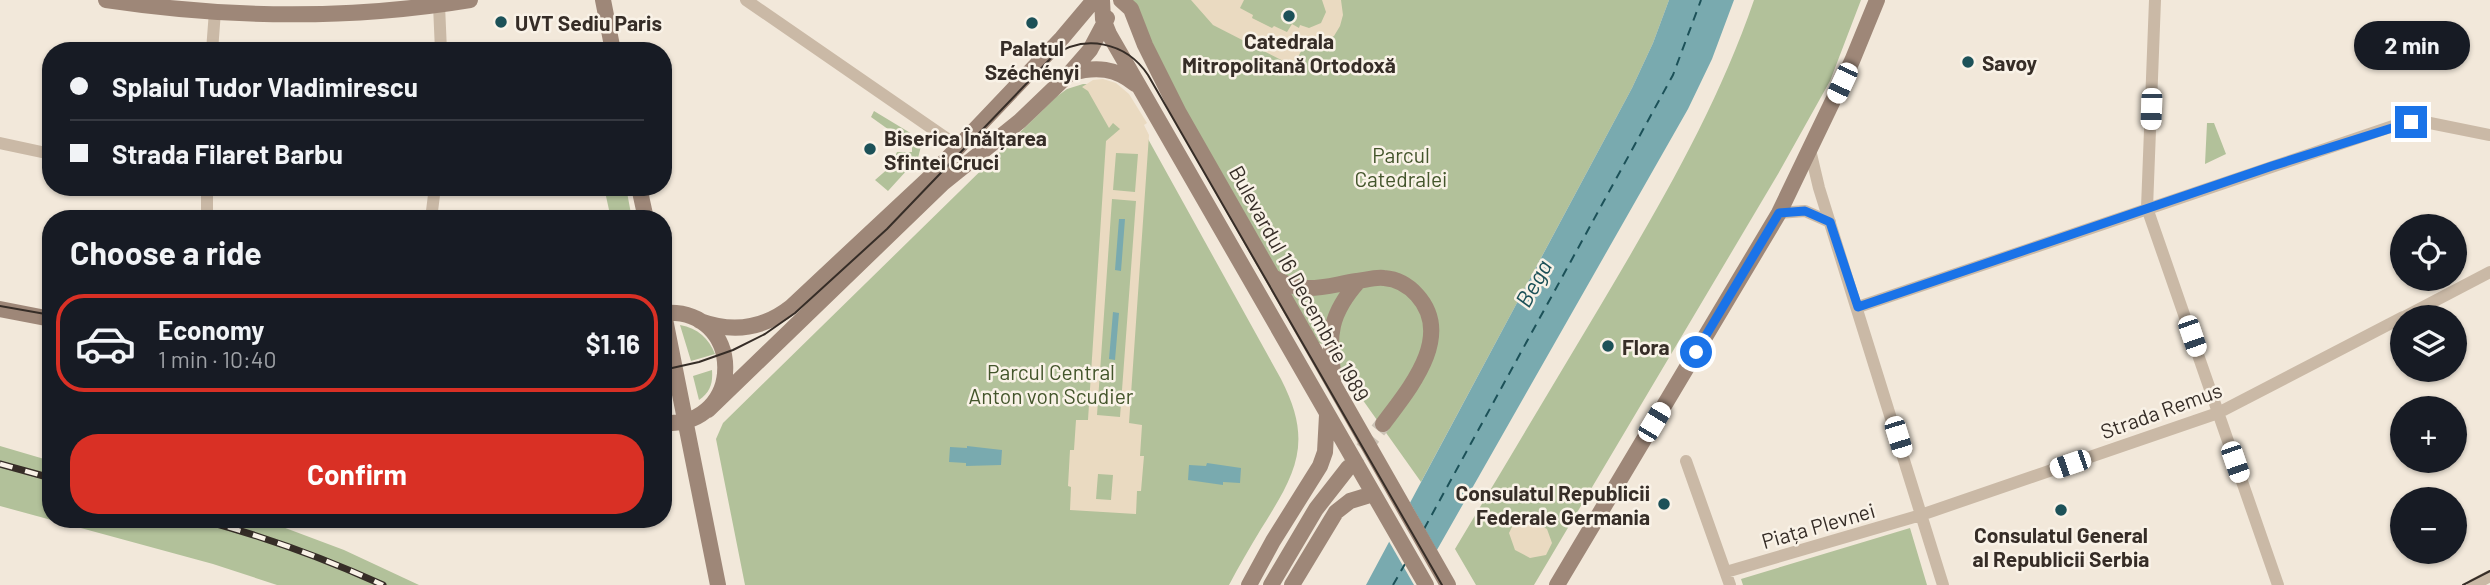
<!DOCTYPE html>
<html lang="en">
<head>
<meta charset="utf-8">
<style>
  body { margin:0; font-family:Barlow,sans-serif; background:#242831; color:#f1f3f6; height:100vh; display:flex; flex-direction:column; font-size:26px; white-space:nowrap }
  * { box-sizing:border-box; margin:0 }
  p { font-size:23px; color:#9ea1a6 }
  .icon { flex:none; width:38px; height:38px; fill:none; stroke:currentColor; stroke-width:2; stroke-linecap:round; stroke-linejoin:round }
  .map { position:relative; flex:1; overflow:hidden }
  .panel { position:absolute; left:42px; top:210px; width:630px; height:318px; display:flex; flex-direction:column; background:#171b24; border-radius:28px; box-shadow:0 2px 5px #0004 }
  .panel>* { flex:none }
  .banner { position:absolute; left:42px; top:42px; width:630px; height:154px; border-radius:28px; box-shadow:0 2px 5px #0004; display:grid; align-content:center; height:154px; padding:0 28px; background:#171b24 }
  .fabs { position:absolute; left:2390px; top:214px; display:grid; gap:14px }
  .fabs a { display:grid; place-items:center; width:77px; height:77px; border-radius:50%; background:#171b24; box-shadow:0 2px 5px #0004; font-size:35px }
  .end { position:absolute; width:32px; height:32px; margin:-16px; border:9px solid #1a73e8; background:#fff; box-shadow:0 0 0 4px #fff }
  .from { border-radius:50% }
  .bubble { position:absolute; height:49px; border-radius:24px; background:#171b24; box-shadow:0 2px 5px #0004; font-size:23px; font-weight:700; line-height:49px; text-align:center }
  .car { position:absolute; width:21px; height:42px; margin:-21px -10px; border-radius:9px; box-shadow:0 0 5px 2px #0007; background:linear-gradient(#fff 24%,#345 0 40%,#fff 0 76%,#345 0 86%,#fff 0) }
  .banner b { display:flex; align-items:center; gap:24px; height:66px; font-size:26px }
  .banner b+b { border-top:2px solid #363941 }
  .banner i { width:18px; height:18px; background:#f1f3f6 }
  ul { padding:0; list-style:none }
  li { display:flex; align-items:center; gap:21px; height:98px; margin:0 14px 10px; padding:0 14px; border:4px solid #363941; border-radius:28px }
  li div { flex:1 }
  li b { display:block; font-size:26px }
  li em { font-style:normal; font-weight:700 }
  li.current { border-color:#d93025 }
  li>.icon { width:63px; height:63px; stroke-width:1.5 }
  h2 { padding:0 28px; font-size:32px; line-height:84px }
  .cta { display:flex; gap:14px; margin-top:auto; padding:14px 28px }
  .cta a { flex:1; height:80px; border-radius:28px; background:#d93025; color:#fff; font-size:28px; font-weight:700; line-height:80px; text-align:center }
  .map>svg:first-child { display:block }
  .green { fill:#b2c19a }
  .plaza { fill:#eadac1; fill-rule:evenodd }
  .water { fill:#79aaaf }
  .pier { fill:#f2e8da }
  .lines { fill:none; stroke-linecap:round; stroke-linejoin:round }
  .ferry { stroke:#1c5158; stroke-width:2; stroke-dasharray:9 7; stroke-linecap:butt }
  .secondary-tunnel { stroke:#ccc3b6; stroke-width:16; stroke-dasharray:16 8; stroke-linecap:butt }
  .street { stroke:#cab9a6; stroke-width:12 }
  .secondary { stroke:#9e8778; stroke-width:16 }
  .tram { stroke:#362d27; stroke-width:2 }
  .rail-casing { stroke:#362d27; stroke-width:7 }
  .rail { stroke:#f9f2e7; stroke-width:4.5; stroke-dasharray:13; stroke-linecap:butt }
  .route { stroke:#1a73e8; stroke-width:9 }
  .poi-dot { fill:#1c5158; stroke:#f9f2e7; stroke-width:2.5 }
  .labels { text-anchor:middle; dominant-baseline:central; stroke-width:5; stroke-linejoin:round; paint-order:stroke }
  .poi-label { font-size:21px; font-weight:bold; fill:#362d27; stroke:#f9f2e7; text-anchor:start }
  .park-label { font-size:21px; fill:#43552b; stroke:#f9f2e7 }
  .street-label { font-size:21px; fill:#362d27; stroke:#f9f2e7 }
  .water-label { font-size:23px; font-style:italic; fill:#1c5158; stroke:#f9f2e7 }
</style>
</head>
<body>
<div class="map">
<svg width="2490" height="585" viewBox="0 0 2490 585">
  <rect width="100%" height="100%" fill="#f2e8da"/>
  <!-- green -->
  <path class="green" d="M1132,0h537l-16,43 -21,45 -211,394 -98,-138 -5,-1 -52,-79 -130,-243z
    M1754,0h107l-31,81 -52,93 -244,411h-58l-21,-36c49,-82 98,-164 147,-246 58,-98 115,-195 152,-303z
    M1083,84h7l42,26 149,269c33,64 15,94 -20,150 -11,18 -22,37 -32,56h-484l-29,-146 7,-16 333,-326 11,-8z
    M874,111l43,26 4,9 -3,12 -30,33 -13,-11 15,-13 7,-15h15v-11l-15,-1 -5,-8 -21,-15z
    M2207,123h7l12,31 -21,10z
    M604,187h22l6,32h-21z
    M680,325c18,3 29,14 35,29l-24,7z
    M712,370c1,14 -2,22 -13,30l-6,-24z
    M0,446l51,15v59h213l80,30 75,35h-142l-64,-21 -213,-58z
    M1910,528l17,57h-184l-2,-6z"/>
  <!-- plaza -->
  <path class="plaza" d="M1191,0h53l-4,8 13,7 -1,3 20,10 2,-2 13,6 5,-8 7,4 1,-3 9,3 12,-5 5,-11 -4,-12h19l2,15 -3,11 -6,10 -14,8 -16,2 -11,20 -80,-41z
    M1103,79l13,4 13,11 18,29 -3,2 5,10 -20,288 13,2 -2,31h4l-3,35h-4l-1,23 -66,-4 1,-23 -3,-1 2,-36h4l2,-30h12l18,-279 14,-12 -7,-6 -4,5 -21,-37 -6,-4 11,-7zM1116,153l22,1 -3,38 -22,-2zM1112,199l24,2 -16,216 -23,-2zM1098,474l15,1 -2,25 -15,-1z
    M1515,521h17l15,8 5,14 -6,12 -16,3 -15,-8 -6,-17z"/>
  <!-- water -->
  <path class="water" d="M1669,0h65l-22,59 -24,50 -271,476h-51l266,-497 21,-45z
    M1119,219h6l-4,52 -6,-1z
    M1113,312l6,1 -4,47 -6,-1z
    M967,446l35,4 -1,15 -35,1v-3l-17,-1 1,-15 17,1z
    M1207,463l34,5 -1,15 -17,-1v3l-35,-5 1,-15 17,1z"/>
  <!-- pier -->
  <path class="pier" d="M1408,499l31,55 -18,31h-7l-27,-47z"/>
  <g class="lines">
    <!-- ferry -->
    <path class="ferry" d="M1424,529l249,-454 28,-75
      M1393,585l12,-21"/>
    <!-- secondary-tunnel -->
    <path class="secondary-tunnel" d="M1348,468l35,-44"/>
    <!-- street -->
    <path class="street" d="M746,0l213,147
      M2155,0l-8,208 131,377
      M439,5l2,46
      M212,51l3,-40
      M0,143l51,11
      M1810,150l9,38 124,397
      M1779,213l26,-2 25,11
      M207,219v-32
      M431,219l4,-32
      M1858,307l538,-182 29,-3 65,13
      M2404,317l86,-45
      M1686,461l44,124
      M1726,572l195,-57 297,-102 185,-96
      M2473,585l17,-9"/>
    <!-- secondary -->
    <path class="secondary" d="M106,0c120,18 243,20 364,0
      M603,0l10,51
      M1102,0l1,19 6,15 317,551
      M1121,0l10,9 14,36 34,68 269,472
      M1072,73c24,-7 44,-5 63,11
      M639,187l7,32
      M1273,277c31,19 51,9 84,4 9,-1 17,-4 27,-3 13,1 24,7 33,17 38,42 -9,95 -34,129
      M0,309l51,10
      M663,309l55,276
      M663,313c82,-7 84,115 0,110
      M700,321c33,12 63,8 91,-14l138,-129 133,-140 32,-38
      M1334,378c-7,-42 -4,-65 25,-97
      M708,410l235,-227 77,-62 49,-47 21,-24 17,-32
      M1249,585l24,-44 47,-75 5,-14 2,-37
      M1271,585l45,-76 32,-41
      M1292,585l44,-73 14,-11 23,-7
      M1557,585l222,-372 73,-152 25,-61"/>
    <!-- tram -->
    <path class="tram" d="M0,306l51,9
      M663,370l36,-8 34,-12 32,-16 30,-21 92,-84 165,-172c32,-24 74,-15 96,18l294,510
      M2463,585l27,-14"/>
    <defs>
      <path id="rail" d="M0,464l51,14
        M203,520c62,17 121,38 180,65"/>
    </defs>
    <!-- rail casing -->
    <use href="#rail" class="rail-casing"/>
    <!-- rail -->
    <use href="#rail" class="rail"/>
  </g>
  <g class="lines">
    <!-- route -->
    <path class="route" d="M1696,352l83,-139 26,-2 25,11 28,85 414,-141 139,-44"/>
  </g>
  <!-- markers -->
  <g class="poi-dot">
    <circle cx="1289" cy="16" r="7"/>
    <circle cx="501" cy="22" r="7"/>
    <circle cx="1032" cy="23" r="7"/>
    <circle cx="1968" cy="62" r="7"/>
    <circle cx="870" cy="149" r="7"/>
    <circle cx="1608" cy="346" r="7"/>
    <circle cx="1664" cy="504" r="7"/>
    <circle cx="2061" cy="510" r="7"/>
  </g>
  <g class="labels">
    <!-- poi labels -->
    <g class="poi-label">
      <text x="515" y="22">UVT Sediu Paris</text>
      <text x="1289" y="40" text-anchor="middle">Catedrala<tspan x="1289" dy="24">Mitropolitană Ortodoxă</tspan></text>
      <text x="1032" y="47" text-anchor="middle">Palatul<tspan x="1032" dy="24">Széchényi</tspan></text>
      <text x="1982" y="62">Savoy</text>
      <text x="884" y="137">Biserica Înălțarea<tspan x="884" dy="24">Sfintei Cruci</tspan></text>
      <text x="1622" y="346">Flora</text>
      <text x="1650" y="492" text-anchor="end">Consulatul Republicii<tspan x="1650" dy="24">Federale Germania</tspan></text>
      <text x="2061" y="534" text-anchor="middle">Consulatul General<tspan x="2061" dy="24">al Republicii Serbia</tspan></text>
    </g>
    <!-- park labels -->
    <g class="park-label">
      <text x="1401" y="154">Parcul<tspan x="1401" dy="24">Catedralei</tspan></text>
      <text x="1051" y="371">Parcul Central<tspan x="1051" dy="24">Anton von Scudier</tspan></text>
    </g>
    <!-- street labels -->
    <g class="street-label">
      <text transform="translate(1300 283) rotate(61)">Bulevardul 16 Decembrie 1989</text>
      <text transform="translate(2161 410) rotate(-20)">Strada Remus</text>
      <text transform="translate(1818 525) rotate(-16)">Piața Plevnei</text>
    </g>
    <!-- water labels -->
    <g class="water-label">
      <text transform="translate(1533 283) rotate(-61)">Bega</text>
    </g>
  </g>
</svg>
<div class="fabs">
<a><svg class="icon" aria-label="locate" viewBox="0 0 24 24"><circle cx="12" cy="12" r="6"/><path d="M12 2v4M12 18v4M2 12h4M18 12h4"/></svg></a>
<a><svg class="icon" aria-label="layers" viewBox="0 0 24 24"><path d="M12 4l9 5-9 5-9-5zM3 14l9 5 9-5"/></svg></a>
<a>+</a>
<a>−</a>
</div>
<i class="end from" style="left:1696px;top:352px"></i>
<i class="end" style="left:2411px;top:122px"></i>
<div class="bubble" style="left:2354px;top:21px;width:116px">2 min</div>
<i class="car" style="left:1842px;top:83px;rotate:205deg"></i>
<i class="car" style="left:2151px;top:109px;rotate:182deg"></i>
<i class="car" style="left:2192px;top:336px;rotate:161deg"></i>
<i class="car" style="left:1654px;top:422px;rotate:31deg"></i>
<i class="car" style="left:1898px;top:437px;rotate:163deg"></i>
<i class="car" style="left:2235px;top:462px;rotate:161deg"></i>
<i class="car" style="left:2070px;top:464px;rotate:251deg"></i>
<div class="banner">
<b><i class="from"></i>Splaiul Tudor Vladimirescu</b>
<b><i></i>Strada Filaret Barbu</b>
</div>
<section class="panel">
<h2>Choose a ride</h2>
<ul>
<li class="current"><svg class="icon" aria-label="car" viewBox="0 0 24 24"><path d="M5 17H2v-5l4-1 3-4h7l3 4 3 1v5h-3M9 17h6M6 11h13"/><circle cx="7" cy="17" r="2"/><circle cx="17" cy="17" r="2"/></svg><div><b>Economy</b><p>1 min · 10:40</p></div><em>$1.16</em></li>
</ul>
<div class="cta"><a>Confirm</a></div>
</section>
</div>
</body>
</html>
